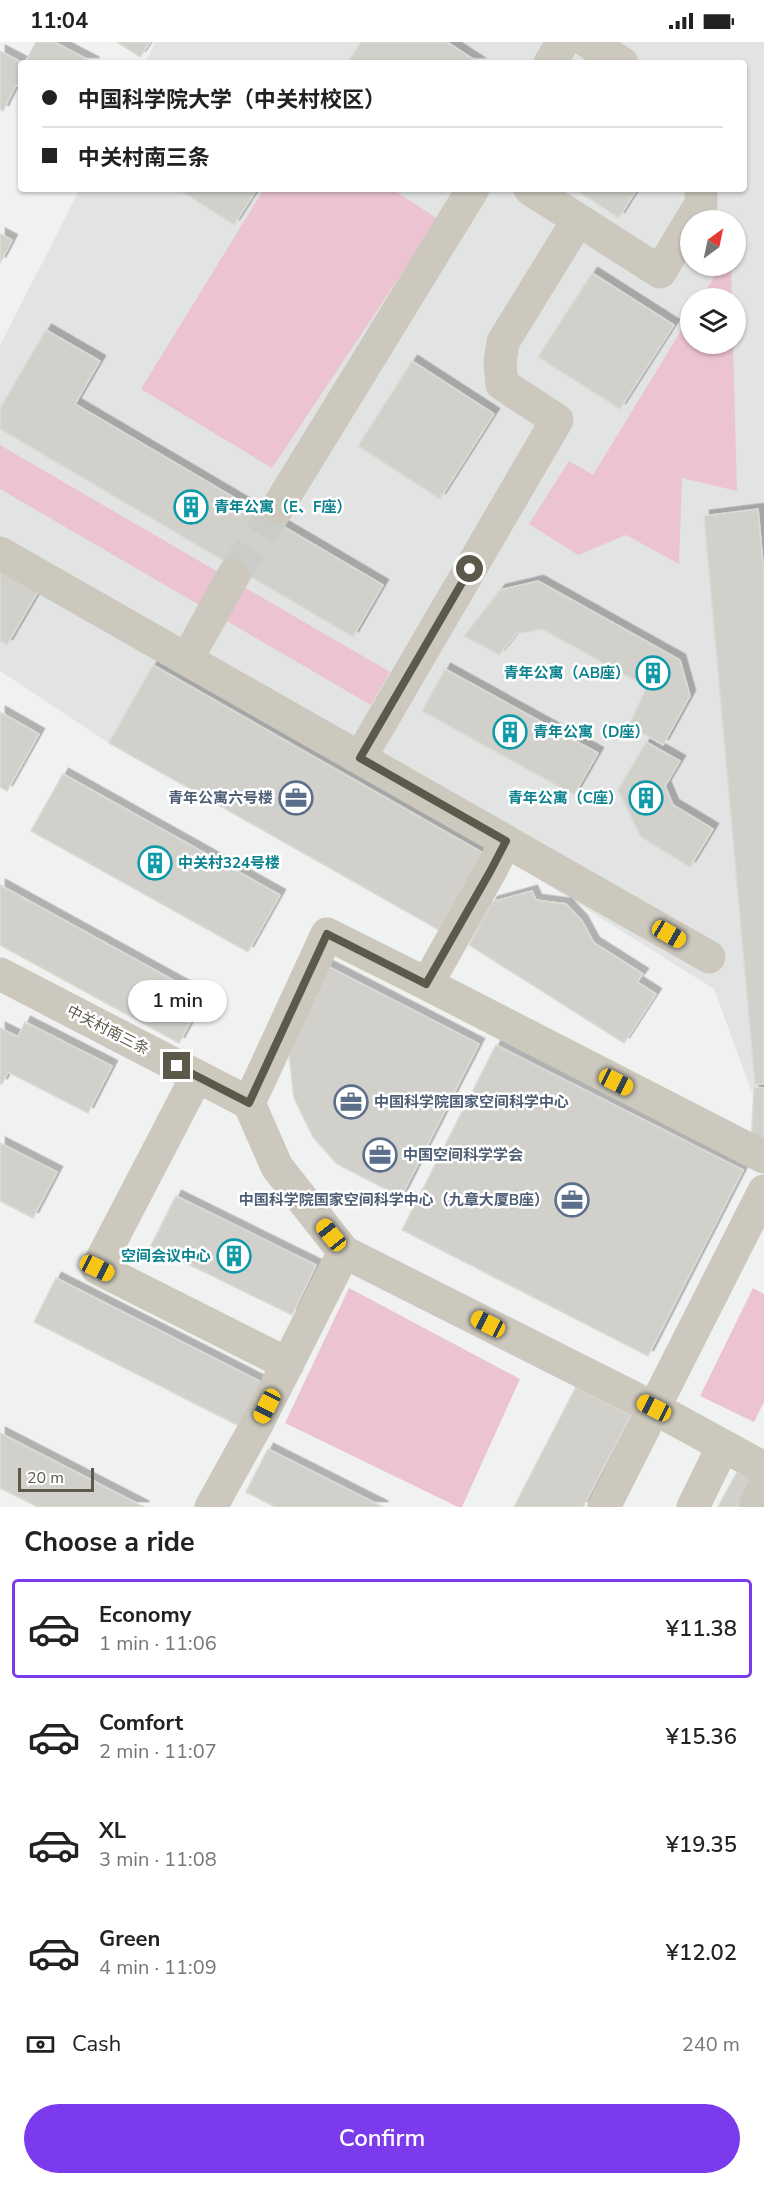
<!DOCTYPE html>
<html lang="en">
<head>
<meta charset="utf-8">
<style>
  body { margin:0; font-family:"Nunito Sans","Noto Sans SC",sans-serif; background:#f6f6f6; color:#222; height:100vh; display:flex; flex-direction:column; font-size:22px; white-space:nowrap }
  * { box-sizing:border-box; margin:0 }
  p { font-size:20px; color:#767676 }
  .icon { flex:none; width:33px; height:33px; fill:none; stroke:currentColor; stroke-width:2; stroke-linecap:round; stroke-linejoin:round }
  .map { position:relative; height:1465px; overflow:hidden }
  .panel { display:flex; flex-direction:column; background:#fff; flex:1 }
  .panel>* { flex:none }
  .hud { position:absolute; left:18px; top:18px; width:729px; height:132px; border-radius:6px; box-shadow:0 2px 4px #0004; display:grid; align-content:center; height:132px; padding:0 24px; background:#fff }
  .needle { width:39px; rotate:33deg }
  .fabs { position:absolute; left:680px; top:168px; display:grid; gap:12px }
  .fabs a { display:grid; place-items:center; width:66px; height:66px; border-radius:50%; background:#fff; box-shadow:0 2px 4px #0004; font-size:30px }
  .scale { position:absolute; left:18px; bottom:15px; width:76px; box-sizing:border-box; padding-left:6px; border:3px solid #5c584a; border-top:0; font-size:16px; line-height:21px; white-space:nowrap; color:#5c584a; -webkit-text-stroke:4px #fff; paint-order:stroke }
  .end { position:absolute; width:27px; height:27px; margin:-14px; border:8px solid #5c584a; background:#fff; box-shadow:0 0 0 3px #fff }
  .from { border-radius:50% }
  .bubble { position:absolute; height:42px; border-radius:21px; background:#fff; box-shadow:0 2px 4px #0004; font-size:20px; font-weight:600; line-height:42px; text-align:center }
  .car { position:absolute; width:18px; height:36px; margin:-18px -9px; border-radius:8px; box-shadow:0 0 4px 2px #0007; background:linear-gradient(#f5c518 24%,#345 0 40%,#f5c518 0 76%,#345 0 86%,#f5c518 0) }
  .hud b { display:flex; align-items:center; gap:21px; height:57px; font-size:22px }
  .hud b+b { border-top:2px solid #e0e0e0 }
  .hud i { width:15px; height:15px; background:#222 }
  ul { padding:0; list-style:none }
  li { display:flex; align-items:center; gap:18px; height:99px; margin:0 12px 9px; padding:0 12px; border:3px solid transparent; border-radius:6px }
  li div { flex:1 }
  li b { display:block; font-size:22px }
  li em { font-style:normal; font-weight:600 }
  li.active { border-color:#7c3aed }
  li>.icon { width:54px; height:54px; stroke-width:1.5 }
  h2 { padding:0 24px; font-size:27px; line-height:72px }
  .pay { display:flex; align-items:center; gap:15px; height:66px; padding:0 24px; font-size:22px }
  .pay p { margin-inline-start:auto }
  .action { display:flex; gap:12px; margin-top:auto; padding:12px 24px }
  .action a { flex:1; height:69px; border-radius:36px; background:#7c3aed; color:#fff; font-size:24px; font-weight:600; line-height:69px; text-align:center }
  .status { display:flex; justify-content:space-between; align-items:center; height:42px; padding:0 30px; background:#fff; direction:ltr }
  .status svg { height:16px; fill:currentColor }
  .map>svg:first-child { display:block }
  .education { fill:#e1e4e3; fill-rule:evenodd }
  .green { fill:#ecc3d1 }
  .building { fill:#d2d0cb; stroke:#dbdbd5; stroke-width:1.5; filter:url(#shadow) }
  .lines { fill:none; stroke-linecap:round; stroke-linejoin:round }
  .minor-tunnel { stroke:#cbccc8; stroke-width:33; stroke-dasharray:33 16; stroke-linecap:butt }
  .minor { stroke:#ccc8bd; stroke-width:33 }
  .route { stroke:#5c584a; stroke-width:8 }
  .labels { text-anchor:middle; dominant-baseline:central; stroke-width:5; stroke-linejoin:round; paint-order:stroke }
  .culture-label { font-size:15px; font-weight:bold; fill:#0d838f; stroke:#fff; text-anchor:start }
  .service-label { font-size:15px; font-weight:bold; fill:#4e5e75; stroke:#fff; text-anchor:end }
  .street-label { font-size:15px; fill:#5c584a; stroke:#fff }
</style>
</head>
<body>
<div class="status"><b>11:04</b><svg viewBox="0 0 49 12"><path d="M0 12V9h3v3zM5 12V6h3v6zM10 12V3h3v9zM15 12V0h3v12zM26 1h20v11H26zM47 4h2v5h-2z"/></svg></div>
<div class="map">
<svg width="764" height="1465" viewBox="0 0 764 1465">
  <defs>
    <filter id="shadow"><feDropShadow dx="5.5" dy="-5.5" stdDeviation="0" flood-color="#0004"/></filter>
  </defs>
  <rect width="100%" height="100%" fill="#f0f2f2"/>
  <!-- education -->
  <path class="education" d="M155,0h609v1049l-13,-1 -37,-101 -215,-135 -60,76 -330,-187 -109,-72v-326l80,-156h664v-126h-599zM690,178h45v46h-45zM690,256h45v46h-45z"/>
  <!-- green -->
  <path class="green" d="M264,147h128l46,30 -166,249 -131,-79z
    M721,224h10l1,32h-31z
    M690,274v28h43l4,147 -55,-13 -3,86 -53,-29 -48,20 -49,-31 40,-63 24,14z
    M0,403l390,227 -19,33 -371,-216z
    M349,1246l171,91 -58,128h-4l-173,-84z
    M753,1246l11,6v108l-10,20 -54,-26z"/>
  <!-- building -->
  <path class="building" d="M36,0h18l40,21h-69z
    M117,0h33l-10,15z
    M361,0h86l32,21h-132z
    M0,9l23,12h-2v25l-5,-3 -13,26 -3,-2z
    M178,147h79l-23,36z
    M574,147h63l-18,29z
    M0,192l12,6 -12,23z
    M592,231l82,52 -54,84 -82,-52z
    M46,288l54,31 -25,43 308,181 -30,52 -353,-208v-21z
    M412,319l82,53 -54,85 -82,-53z
    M758,467l6,67v508h-9l-51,-568z
    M0,526l39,22 -32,55 -7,-4z
    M538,539l142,79 10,36 -27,49 -34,-20 18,-38 -105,-58 -26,5 -17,21 -35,-19 36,-46z
    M153,623l330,188 -44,77 -330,-187z
    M445,627l153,84 -24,42 -152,-84z
    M0,670l39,22 -32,57 -7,-4z
    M646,700l34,19 -15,25 8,19 40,24 -23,38 -49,-30 -23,-47z
    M63,732l217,121 -32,57 -217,-121z
    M0,843l204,112 -25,46 -179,-98z
    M532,849l4,9 30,4 16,17 12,22 49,31 -6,8 19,12 -32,49 -155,-98 23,-43z
    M325,923l154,79 -78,153 -64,-33 -24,-27 -19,-39 -7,-60z
    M25,980l87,44 -24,47 -80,-41 -6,12 -2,-1v-55l18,9z
    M496,1003l247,125 -95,186 -246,-126z
    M754,1045l10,1v60l-13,-1z
    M0,1101l57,29 -24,46 -33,-17z
    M176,1154l140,69 -24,50 -141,-69z
    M56,1236l211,107 -22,44 -211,-107z
    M576,1345l55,28 -48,92h-69z
    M0,1391l144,74h-106l-38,-19z
    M268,1407l115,58h-108l-29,-15z
    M737,1430l15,7 -15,28h-19z"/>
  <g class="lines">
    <!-- minor-tunnel -->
    <path class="minor-tunnel" d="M233,534l45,-69"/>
    <!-- minor -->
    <path class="minor" d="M588,0l34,21
      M550,21l13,-21
      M530,147l130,83 30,-50
      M691,178l10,-16v-15
      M278,465l195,-318
      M0,511l709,404
      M187,617l46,-83
      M360,716l197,-338 -55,-36 -2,-21 3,-21 75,-122
      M506,799l-15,29 -64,114 -100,-50 -78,169 28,64 67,85 310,156 110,60
      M0,932l249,129
      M427,942l337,173
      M197,1034l-100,192 191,96
      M211,1465l45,-81 88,-174
      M604,1465l160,-316
      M693,1465l30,-61
      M755,1465l9,-20"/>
  </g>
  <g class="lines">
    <!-- route -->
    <path class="route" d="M177,1024l72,37 78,-169 99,50 65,-114 15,-29 -146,-83 110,-189"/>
  </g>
  <!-- icons -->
  <defs>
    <symbol id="building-ring" viewBox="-11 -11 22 22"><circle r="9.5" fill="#fff" stroke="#0f9aa8" stroke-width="1.5"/><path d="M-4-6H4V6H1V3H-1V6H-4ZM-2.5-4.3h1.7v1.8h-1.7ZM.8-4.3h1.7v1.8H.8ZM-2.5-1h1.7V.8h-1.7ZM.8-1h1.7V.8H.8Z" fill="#0f9aa8"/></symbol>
    <symbol id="office-ring" viewBox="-11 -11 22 22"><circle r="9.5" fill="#fff" stroke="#5c6f8a" stroke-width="1.5"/><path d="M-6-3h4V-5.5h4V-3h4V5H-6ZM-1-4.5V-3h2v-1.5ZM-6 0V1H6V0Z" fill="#5c6f8a"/></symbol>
  </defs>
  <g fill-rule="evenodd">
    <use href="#building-ring" x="172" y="446" width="38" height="38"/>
    <use href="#building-ring" x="634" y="612" width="38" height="38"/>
    <use href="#building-ring" x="491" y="671" width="38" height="38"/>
    <use href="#office-ring" x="277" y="737" width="38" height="38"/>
    <use href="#building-ring" x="627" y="737" width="38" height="38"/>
    <use href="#building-ring" x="136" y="802" width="38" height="38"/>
    <use href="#office-ring" x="332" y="1041" width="38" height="38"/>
    <use href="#office-ring" x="361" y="1094" width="38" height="38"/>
    <use href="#office-ring" x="553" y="1139" width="38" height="38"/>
    <use href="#building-ring" x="215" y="1195" width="38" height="38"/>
  </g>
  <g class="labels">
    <!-- culture labels -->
    <g class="culture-label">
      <text x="214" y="465">青年公寓（E、F座）</text>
      <text x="630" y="631" text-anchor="end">青年公寓（AB座）</text>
      <text x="533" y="690">青年公寓（D座）</text>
      <text x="623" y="756" text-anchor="end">青年公寓（C座）</text>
      <text x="178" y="821">中关村324号楼</text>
      <text x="211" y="1214" text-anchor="end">空间会议中心</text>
    </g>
    <!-- service labels -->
    <g class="service-label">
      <text x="273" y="756">青年公寓六号楼</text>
      <text x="374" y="1060" text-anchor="start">中国科学院国家空间科学中心</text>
      <text x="403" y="1113" text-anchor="start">中国空间科学学会</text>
      <text x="549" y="1158">中国科学院国家空间科学中心（九章大厦B座）</text>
    </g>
    <!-- street labels -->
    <g class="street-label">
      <text transform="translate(108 988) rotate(27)">中关村南三条</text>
    </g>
  </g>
</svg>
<div class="fabs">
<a><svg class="needle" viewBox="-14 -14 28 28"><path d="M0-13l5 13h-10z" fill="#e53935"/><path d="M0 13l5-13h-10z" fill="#767676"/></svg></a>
<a><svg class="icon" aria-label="layers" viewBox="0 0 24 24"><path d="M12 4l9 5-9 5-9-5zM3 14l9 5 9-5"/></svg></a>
</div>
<div class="scale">20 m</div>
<i class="end from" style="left:470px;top:527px"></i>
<i class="end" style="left:177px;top:1024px"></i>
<div class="bubble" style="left:128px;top:938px;width:99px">1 min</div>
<i class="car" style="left:669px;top:892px;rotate:120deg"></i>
<i class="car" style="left:616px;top:1040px;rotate:117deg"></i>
<i class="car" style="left:331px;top:1193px;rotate:321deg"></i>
<i class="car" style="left:97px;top:1226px;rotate:116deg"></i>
<i class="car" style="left:488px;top:1282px;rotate:297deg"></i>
<i class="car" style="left:267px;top:1364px;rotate:207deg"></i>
<i class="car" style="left:654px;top:1366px;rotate:297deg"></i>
<div class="hud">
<b><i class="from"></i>中国科学院大学（中关村校区）</b>
<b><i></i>中关村南三条</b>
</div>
</div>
<section class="panel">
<h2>Choose a ride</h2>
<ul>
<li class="active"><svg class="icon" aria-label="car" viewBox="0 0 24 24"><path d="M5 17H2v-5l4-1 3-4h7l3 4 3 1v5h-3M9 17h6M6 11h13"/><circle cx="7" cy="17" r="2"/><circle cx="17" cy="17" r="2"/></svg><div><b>Economy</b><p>1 min · 11:06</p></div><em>¥11.38</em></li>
<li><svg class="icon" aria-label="car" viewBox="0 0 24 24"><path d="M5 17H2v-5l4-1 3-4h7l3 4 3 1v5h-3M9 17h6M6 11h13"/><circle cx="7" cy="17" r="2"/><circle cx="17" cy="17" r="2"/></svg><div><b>Comfort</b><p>2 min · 11:07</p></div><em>¥15.36</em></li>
<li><svg class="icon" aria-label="car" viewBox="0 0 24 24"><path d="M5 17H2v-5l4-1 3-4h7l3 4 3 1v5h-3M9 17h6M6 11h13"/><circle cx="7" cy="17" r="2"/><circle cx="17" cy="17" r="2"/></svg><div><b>XL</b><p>3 min · 11:08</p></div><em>¥19.35</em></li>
<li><svg class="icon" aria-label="car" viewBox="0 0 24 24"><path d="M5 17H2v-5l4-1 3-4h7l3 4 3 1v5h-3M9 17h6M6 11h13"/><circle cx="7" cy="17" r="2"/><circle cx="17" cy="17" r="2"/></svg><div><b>Green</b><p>4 min · 11:09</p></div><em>¥12.02</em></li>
</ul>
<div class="pay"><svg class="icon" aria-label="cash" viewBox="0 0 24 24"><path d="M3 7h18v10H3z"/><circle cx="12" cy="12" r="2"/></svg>Cash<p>240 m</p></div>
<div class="action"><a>Confirm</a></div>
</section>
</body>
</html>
